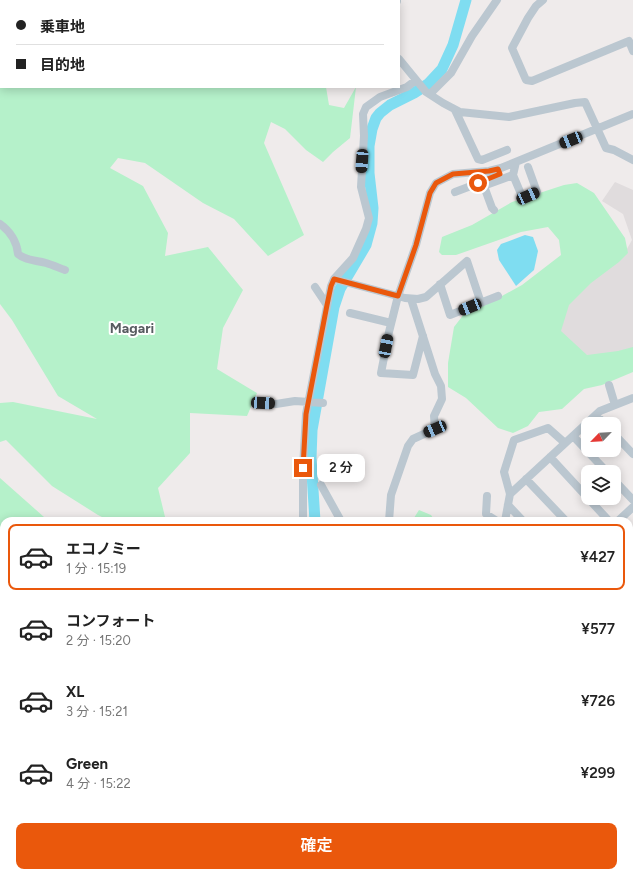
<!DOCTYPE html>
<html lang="ja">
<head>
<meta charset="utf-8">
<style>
  body { margin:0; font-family:Figtree,"Noto Sans JP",sans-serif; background:#f6f6f6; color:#222; height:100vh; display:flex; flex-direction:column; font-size:15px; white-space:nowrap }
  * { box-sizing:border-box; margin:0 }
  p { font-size:13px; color:#767676 }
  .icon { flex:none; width:22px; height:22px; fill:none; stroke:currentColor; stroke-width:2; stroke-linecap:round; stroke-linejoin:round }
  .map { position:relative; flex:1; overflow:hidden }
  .sheet { position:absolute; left:0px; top:517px; width:633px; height:360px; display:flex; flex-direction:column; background:#fff; border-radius:12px 12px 0 0; box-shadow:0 2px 10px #0003 }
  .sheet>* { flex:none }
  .hud { position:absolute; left:0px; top:0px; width:400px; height:88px; box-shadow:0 2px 10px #0003; display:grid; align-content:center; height:88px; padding:0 16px; background:#fff }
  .needle { width:26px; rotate:245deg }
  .buttons { position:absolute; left:581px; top:417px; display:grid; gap:8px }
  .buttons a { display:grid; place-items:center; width:40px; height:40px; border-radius:8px; background:#fff; box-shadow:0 2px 10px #0003; font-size:20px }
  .end { position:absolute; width:18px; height:18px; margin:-9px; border:5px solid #ea580c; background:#fff; box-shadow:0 0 0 2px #fff }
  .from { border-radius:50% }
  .bubble { position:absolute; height:28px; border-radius:8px; background:#fff; box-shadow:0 2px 10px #0003; font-size:13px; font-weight:600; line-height:28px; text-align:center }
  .car { position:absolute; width:12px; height:24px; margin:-12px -6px; border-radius:5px; box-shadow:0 0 3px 1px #0007; background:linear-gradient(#222 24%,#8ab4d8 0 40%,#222 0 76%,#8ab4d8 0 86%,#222 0) }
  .hud b { display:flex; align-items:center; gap:14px; height:38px; font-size:15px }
  .hud b+b { border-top:1px solid #e0e0e0 }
  .hud i { width:10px; height:10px; background:#222 }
  ul { padding:7px 0 0; list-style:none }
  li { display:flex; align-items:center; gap:12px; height:66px; margin:0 8px 6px; padding:0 8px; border:2px solid transparent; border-radius:8px }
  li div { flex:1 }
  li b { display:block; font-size:15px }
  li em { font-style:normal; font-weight:600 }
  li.current { border-color:#ea580c }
  li>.icon { width:36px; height:36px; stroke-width:1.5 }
  .button { display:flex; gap:8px; margin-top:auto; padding:8px 16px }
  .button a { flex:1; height:46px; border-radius:8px; background:#ea580c; color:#fff; font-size:16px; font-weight:600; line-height:46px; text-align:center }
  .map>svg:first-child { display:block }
  .education { fill:#e0dcdd }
  .green { fill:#b5f1ca }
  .water { fill:#7fddf1 }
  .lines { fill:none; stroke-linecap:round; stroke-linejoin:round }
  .river { stroke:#7fddf1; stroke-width:11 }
  .minor { stroke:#bbc7d0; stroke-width:8 }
  .route { stroke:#ea580c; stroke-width:5 }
  .labels { text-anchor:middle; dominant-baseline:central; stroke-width:4; stroke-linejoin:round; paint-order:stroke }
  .quarter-label { font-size:14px; font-weight:bold; fill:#585c61; stroke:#fff }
</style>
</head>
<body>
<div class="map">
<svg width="633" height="877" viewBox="0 0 633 877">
  <rect width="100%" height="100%" fill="#efebeb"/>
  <!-- education -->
  <path class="education" d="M615,182l18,8v163l-44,7 -28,-23v-32l62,-49 9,-16 -9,-26 -21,-13z"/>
  <!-- green -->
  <path class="green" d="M0,0h331l-330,1v86h325l3,18 15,3 12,-21 -6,51 -17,14 -10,10 -17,-12 -21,-21 -14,-7 -7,21 40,92 -36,21 -34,-37 -31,-16 -58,-40 -27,-5 -8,10 33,18 25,47 -3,23 43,-9 35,43 -20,38 -6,41 40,24 -10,23 -57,-3v40l-32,35 8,33h-56l-12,-6 -46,-29 -46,-46 -6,2v-39l13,-1 84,17 -39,-23 -46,-76 -12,-16z
    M577,183l17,10 31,45 3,15 -9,9 -28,21 -22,22 -8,26 26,24 31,-4 15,-4v25l-31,13 -18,4 -22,20 -23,3 -11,14 -15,7 -15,-5 -32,-30 -18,-11v-24l6,-36 10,-13 29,-13 29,-16 39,-30 -2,-15 -11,-13 -27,5 -65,23h-14l-3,-3 3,-15 30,-12 40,-23 52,-17z
    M0,478l44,39v4h-40v186l-3,18 3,1v147h76l-2,4h-78z
    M419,510l12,5 4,6h-23z"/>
  <!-- water -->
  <path class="water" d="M525,235l8,2 5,14 -4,19 -18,16 -17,-26 -2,-10 4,-6z"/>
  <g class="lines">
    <!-- river -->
    <path class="river" d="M315,521l-4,-63 1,-28 22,-123 6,-18 26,-44 6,-22 1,-15 -4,-35v-27l3,-17 4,-11 4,-5 10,-8 24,-12 14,-9 14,-15 11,-24 13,-45
      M213,877l2,-4"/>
    <!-- minor -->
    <path class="minor" d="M543,0l-7,6 -8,12 -16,30 14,32 6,1 97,-40 4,10
      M397,1v-1
      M399,59l27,33 17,11 17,9 49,5 66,-14 10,-1 21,46 8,2 19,10
      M430,94l21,-21 21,-37 25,-36
      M455,110l23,49 4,1 25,-10
      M516,162l-3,13 8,19 7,2 9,-4 -9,-25
      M455,192l37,-14
      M494,210l-2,-2 -7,-19 1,-4 27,-10
      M0,224c10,7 17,18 18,30 8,7 18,6 28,9 7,2 13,5 19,7
      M334,279l71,19 13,1 8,-2 41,-36 14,42
      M440,284l10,31 48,-19
      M315,287l12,18
      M350,313l41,10
      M423,336l-10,39 -32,-2 8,-41 9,-36 18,-51 14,-52 6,-10 17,-9 36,-3 12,-3 132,-54
      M609,385l6,20
      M263,403l13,1 19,-3 28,2
      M596,415l9,9
      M614,434l19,20
      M573,436l34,36
      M550,457l59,64
      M526,479l40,42
      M614,480l19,20
      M321,485l20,36
      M510,494l90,-83 33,-13
      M487,496l-1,18 11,7
      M508,505l15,16
      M303,521v-53l3,-54 25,-128 3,-7 19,-21 13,-29 3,-11 -8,-31 3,-51 -1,-22 3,-7 14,-10 27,-10 9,-7
      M389,521l2,-26 17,-49 5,-7 22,-10 -1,-13 8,-17 -1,-13 -6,-12 -24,-75
      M505,521l5,-27 -6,-22 10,-32 34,-12 17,15
      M618,521l15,-14
      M629,542l4,4
      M629,563l4,-1
      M629,604l4,-3
      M629,650l4,-4
      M629,696l4,-4
      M629,728l4,-4
      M292,873l12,3 12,-3
      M435,873l2,4
      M481,873l2,4
      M526,873l2,4
      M554,873l2,4
      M191,877l2,-4
      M334,877l6,-4
      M371,877v-4
      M392,877v-2l4,-2
      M496,877l8,-4"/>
  </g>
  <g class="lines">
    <!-- route -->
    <path class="route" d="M303,468l3,-54 21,-109 4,-19 3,-7 64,17 18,-51 14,-52 6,-10 17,-9 36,-3 9,-2 2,5 -22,9"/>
  </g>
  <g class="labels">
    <!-- quarter labels -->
    <g class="quarter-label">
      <text x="132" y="328">Magari</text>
    </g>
  </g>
</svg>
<div class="buttons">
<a><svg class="needle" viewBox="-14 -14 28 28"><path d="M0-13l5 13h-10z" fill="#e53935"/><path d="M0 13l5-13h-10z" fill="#767676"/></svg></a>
<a><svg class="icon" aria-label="layers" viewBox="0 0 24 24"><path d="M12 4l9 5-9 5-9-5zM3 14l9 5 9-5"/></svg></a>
</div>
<i class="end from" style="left:478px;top:183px"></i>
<i class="end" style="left:303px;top:468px"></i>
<div class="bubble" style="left:317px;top:454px;width:48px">2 分</div>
<i class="car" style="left:571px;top:140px;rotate:248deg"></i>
<i class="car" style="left:362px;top:161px;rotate:184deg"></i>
<i class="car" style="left:528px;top:196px;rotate:66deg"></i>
<i class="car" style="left:470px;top:307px;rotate:248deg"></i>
<i class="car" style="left:386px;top:346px;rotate:11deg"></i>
<i class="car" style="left:263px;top:403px;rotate:93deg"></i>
<i class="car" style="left:435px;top:429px;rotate:247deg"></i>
<div class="hud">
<b><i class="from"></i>乗車地</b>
<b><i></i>目的地</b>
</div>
<section class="sheet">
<ul>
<li class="current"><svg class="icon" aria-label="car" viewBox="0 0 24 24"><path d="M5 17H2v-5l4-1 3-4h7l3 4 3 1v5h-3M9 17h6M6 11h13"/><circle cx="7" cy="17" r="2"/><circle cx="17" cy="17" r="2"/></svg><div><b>エコノミー</b><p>1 分 · 15:19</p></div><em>¥427</em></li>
<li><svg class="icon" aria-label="car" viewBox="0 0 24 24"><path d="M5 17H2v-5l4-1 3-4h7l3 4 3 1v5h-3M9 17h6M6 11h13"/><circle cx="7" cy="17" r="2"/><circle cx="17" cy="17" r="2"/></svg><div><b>コンフォート</b><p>2 分 · 15:20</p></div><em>¥577</em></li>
<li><svg class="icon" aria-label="car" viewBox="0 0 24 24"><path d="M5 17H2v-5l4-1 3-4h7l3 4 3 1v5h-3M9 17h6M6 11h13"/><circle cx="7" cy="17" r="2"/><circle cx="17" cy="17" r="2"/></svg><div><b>XL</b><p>3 分 · 15:21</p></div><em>¥726</em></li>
<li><svg class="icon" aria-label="car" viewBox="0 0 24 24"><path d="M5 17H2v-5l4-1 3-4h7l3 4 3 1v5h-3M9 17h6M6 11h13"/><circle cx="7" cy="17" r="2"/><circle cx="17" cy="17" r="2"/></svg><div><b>Green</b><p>4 分 · 15:22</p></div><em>¥299</em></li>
</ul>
<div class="button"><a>確定</a></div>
</section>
</div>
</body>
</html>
